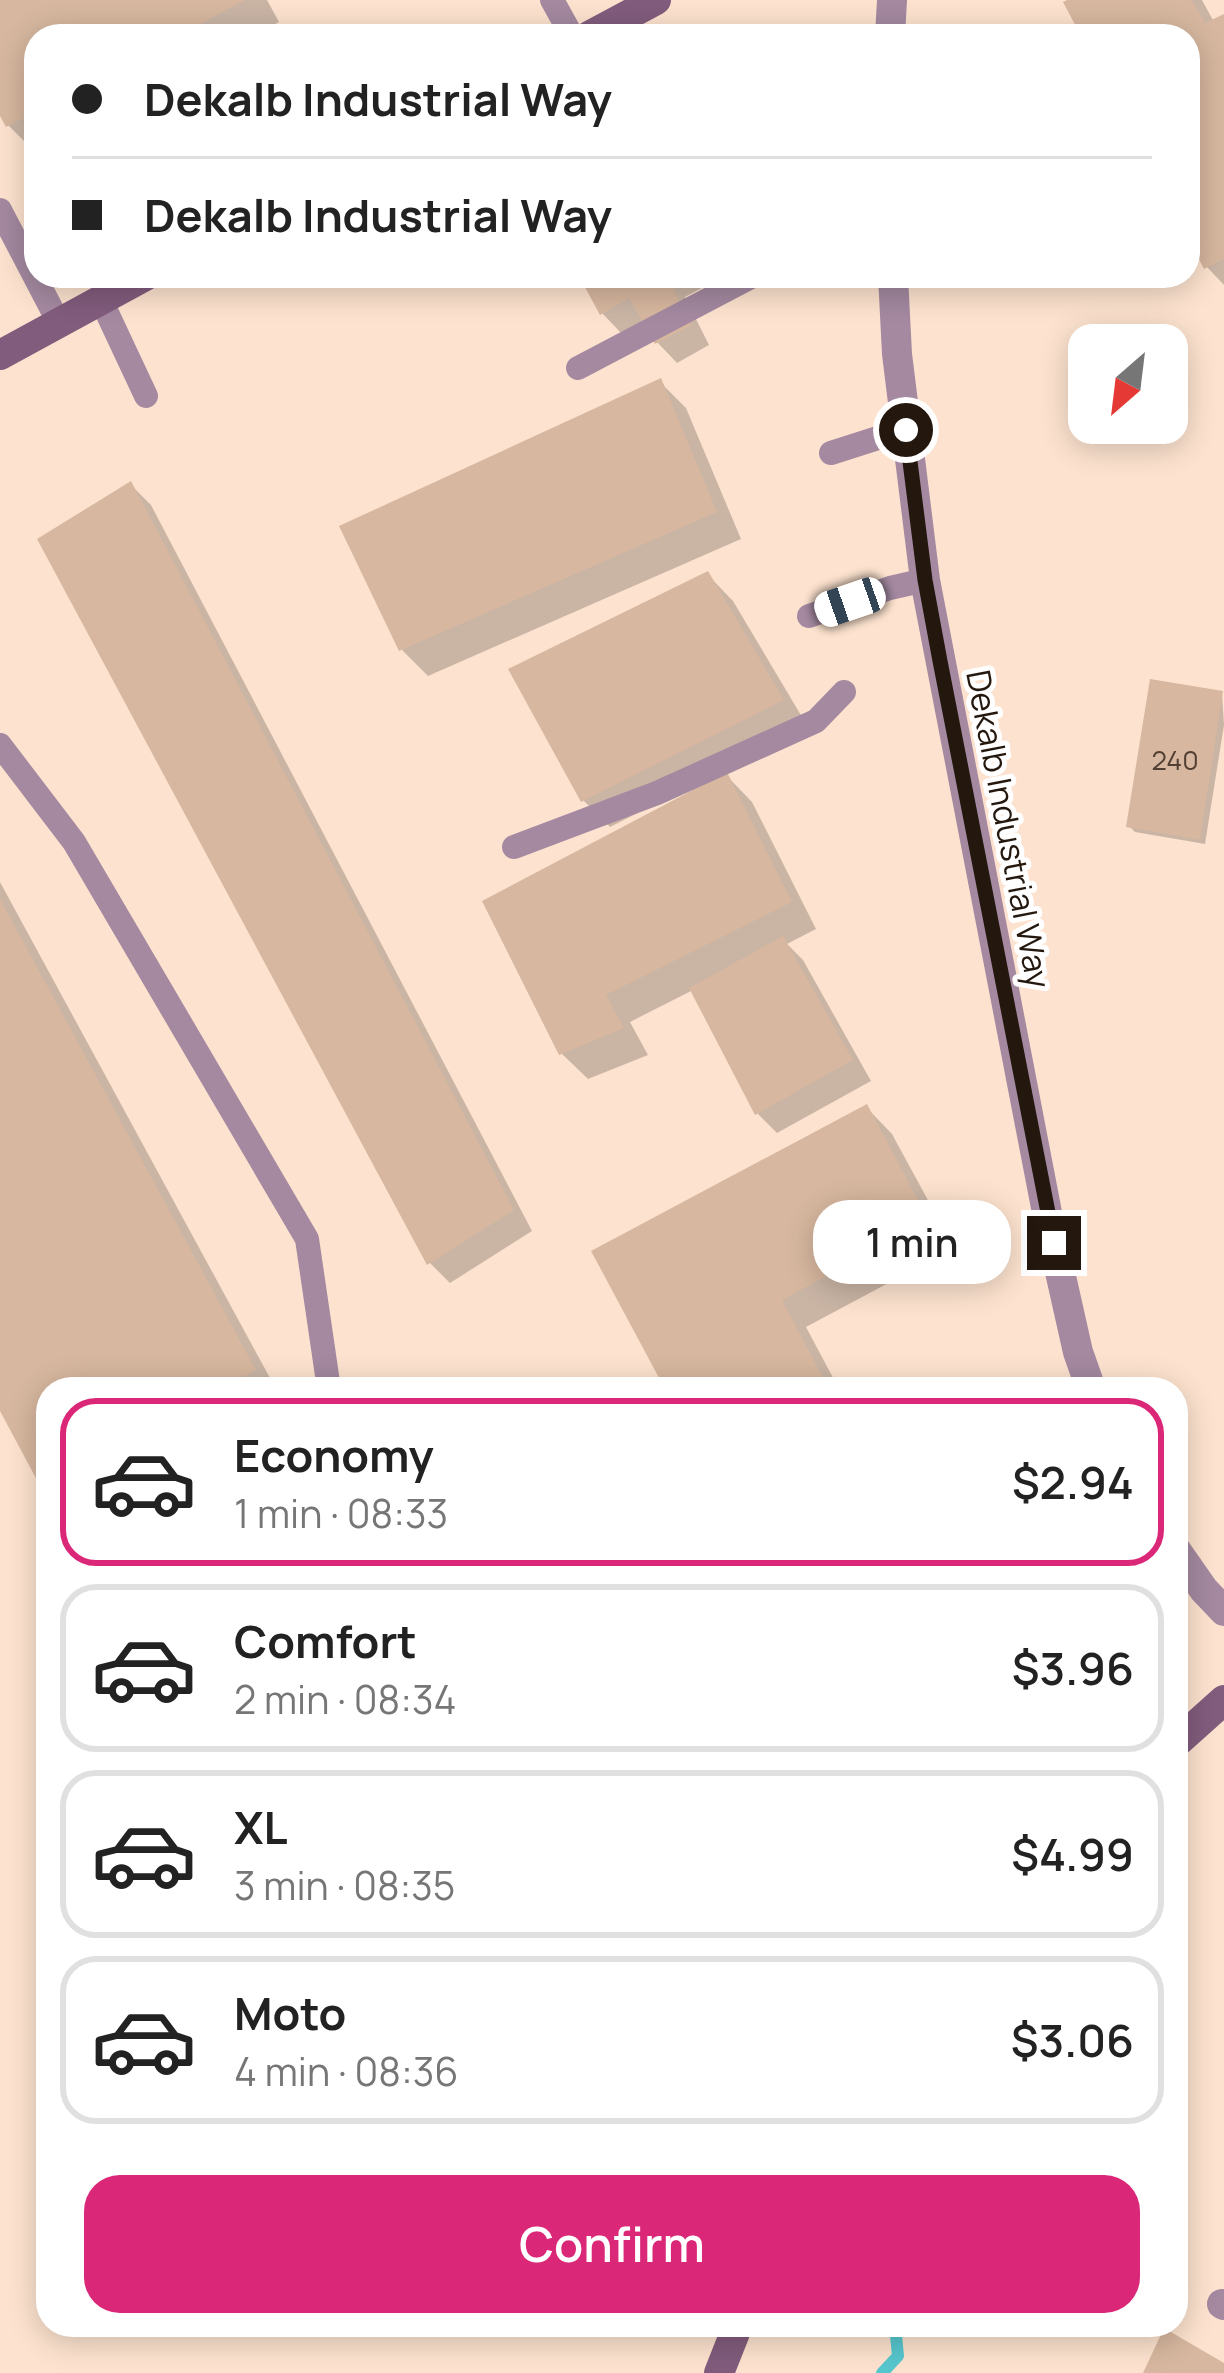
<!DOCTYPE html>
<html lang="en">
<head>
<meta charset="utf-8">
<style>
  body { margin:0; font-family:Manrope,sans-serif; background:#f2f2f2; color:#222; height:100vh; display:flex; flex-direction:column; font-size:45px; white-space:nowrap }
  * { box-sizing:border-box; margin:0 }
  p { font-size:39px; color:#767676 }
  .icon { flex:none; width:66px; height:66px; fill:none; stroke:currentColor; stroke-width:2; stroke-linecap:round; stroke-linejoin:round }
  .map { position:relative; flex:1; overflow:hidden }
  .drawer { position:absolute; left:36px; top:1377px; width:1152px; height:960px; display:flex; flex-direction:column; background:#fff; border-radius:36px; box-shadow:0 6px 30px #0003 }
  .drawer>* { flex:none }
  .hud { position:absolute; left:24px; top:24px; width:1176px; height:264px; border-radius:36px; box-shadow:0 6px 30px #0003; display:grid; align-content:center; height:264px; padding:0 48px; background:#fff }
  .needle { width:78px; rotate:208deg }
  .buttons { position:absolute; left:1068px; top:324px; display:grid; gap:24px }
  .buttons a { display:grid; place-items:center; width:120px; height:120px; border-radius:24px; background:#fff; box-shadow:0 6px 30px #0003; font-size:60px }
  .end { position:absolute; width:54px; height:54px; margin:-27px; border:15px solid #23170e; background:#fff; box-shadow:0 0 0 6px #fff }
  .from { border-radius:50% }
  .bubble { position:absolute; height:84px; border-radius:36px; background:#fff; box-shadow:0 6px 30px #0003; font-size:39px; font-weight:600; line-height:84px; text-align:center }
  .car { position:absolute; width:36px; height:72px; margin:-36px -18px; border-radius:15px; box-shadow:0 0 9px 3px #0007; background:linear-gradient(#fff 24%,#345 0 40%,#fff 0 76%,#345 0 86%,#fff 0) }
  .hud b { display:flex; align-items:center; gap:42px; height:114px; font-size:45px }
  .hud b+b { border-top:3px solid #e0e0e0 }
  .hud i { width:30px; height:30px; background:#222 }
  ul { padding:21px 0 0; list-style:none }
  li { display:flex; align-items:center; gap:36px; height:168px; margin:0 24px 18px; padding:0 24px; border:6px solid #e0e0e0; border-radius:36px }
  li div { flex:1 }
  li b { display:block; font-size:45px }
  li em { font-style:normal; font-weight:600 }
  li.active { border-color:#db2777 }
  li>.icon { width:108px; height:108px; stroke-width:1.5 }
  .primary-button { display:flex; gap:24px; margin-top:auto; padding:24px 48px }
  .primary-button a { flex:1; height:138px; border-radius:36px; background:#db2777; color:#fff; font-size:48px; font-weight:600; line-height:138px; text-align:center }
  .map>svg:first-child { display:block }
  .shadow { fill:#0003 }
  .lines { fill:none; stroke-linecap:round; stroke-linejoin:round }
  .stream { stroke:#57c7ce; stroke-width:12 }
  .building { fill:#d7b79f }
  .service { stroke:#a489a0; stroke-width:24 }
  .minor { stroke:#a489a0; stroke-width:30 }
  .secondary { stroke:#825c7d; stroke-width:30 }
  .route { stroke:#23170e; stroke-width:15 }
  .labels { text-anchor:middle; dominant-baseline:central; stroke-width:10; stroke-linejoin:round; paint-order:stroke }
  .number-label { font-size:27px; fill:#503f32 }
  .street-label { font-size:33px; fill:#23170e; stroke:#fff }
</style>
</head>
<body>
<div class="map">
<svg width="1224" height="2373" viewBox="0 0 1224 2373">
  <rect width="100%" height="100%" fill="#fde3cf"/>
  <!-- shadow -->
  <path class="shadow" d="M0,0h267l12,22 -27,14h-216l-1,116 -26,-26 -9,-16z
    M1073,0h129l12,22 10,-5v268l-17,-18 -19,-35v-196h-103z
    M582,276h128l3,6 -28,15 24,48 -32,18 -20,-21 -35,-8 -20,-21z
    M660,382l26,26 55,131 -313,137 -26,-26z
    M131,485l20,20 381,726 -82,52 -20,-20z
    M707,574l26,27 75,126 -198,100 -27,-27z
    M1222,694l2,31 -19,119 -70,-12 -6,-6z
    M726,775l26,27 64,127 -29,15 16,16 68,121 -94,52 -20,-20 -64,-123 -63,32 18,33 -60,24 -27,-26z
    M0,882l276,507h-228v98l-7,-7 -41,-75z
    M866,1107l26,27 62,114 -148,79 33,62h-171z"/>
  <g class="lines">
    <!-- stream -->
    <path class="stream" d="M882,2373l16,-17 -3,-31"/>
  </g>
  <!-- building -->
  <path class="building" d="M0,0h245l-67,36h-142v76l-30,15 -6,-11z
    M1067,0h125l13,23 19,-9v245l-20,10 -16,-31v-202h-107l-18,-34z
    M579,276h88l24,49 -36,19 -26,-46 -29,17z
    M661,378l56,134 -318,139 -60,-125z
    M131,481l383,729 -87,55 -390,-726z
    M708,571l76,129 -203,102 -73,-133z
    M1150,679l73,12 -23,149 -74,-13z
    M727,772l65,130 -186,93 18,33 -65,27 -77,-154z
    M0,899l256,471 -37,19h-171v88l-10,5 -38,-71z
    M783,936l70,124 -98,55 -66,-127z
    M867,1104l62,117 -147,79 47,89h-164l-74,-138z
    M1164,2328l60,35v10h-81z"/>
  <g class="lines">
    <!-- service -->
    <path class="service" d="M552,0l20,36
      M0,210l59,113
      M101,300l45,96
      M578,368l175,-92
      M831,453l75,-24
      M809,616l81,-28 35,-8
      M0,745l74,97 233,397 22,150
      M514,847l143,-54 159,-72 28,-29"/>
    <!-- minor -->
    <path class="minor" d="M890,36l2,-36
      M893,276l4,78 28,226 124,643 29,129 13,37
      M1176,1550l28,40 20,21
      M1222,2304l2,1"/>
    <!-- secondary -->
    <path class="secondary" d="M589,36l67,-36
      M0,355l145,-79
      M1176,1743l48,-43
      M719,2373l19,-48"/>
  </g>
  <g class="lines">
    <!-- route -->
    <path class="route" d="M906,430l19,150 15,81 114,582"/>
  </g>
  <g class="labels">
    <!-- number labels -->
    <g class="number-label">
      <text x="1175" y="759">240</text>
    </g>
    <!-- street labels -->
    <g class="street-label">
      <text transform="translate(1009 829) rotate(79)">Dekalb Industrial Way</text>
    </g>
  </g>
</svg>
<div class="buttons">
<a><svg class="needle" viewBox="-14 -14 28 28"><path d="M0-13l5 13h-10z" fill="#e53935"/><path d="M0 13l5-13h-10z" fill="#767676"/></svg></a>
</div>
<i class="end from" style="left:906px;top:430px"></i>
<i class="end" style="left:1054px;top:1243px"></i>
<div class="bubble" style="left:813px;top:1200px;width:198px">1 min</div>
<i class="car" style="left:850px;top:602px;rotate:251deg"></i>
<div class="hud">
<b><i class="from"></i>Dekalb Industrial Way</b>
<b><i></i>Dekalb Industrial Way</b>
</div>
<section class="drawer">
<ul>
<li class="active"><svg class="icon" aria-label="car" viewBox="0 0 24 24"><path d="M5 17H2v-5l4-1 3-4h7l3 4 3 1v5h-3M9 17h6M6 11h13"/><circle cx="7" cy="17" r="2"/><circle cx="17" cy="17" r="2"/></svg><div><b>Economy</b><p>1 min · 08:33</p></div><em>$2.94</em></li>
<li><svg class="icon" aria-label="car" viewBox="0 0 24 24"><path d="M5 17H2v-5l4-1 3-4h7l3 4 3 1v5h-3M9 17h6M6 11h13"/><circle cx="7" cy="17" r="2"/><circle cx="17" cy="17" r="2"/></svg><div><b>Comfort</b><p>2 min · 08:34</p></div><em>$3.96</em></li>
<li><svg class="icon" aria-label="car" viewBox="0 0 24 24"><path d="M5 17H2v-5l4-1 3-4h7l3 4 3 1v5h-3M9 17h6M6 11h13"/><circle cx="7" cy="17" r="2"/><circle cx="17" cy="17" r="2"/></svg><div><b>XL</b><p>3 min · 08:35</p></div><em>$4.99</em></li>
<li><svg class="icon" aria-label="car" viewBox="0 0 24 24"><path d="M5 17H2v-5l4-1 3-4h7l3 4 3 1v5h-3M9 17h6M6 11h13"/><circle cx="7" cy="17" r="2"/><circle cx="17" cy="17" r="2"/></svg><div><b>Moto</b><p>4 min · 08:36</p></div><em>$3.06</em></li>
</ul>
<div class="primary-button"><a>Confirm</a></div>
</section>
</div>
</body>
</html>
